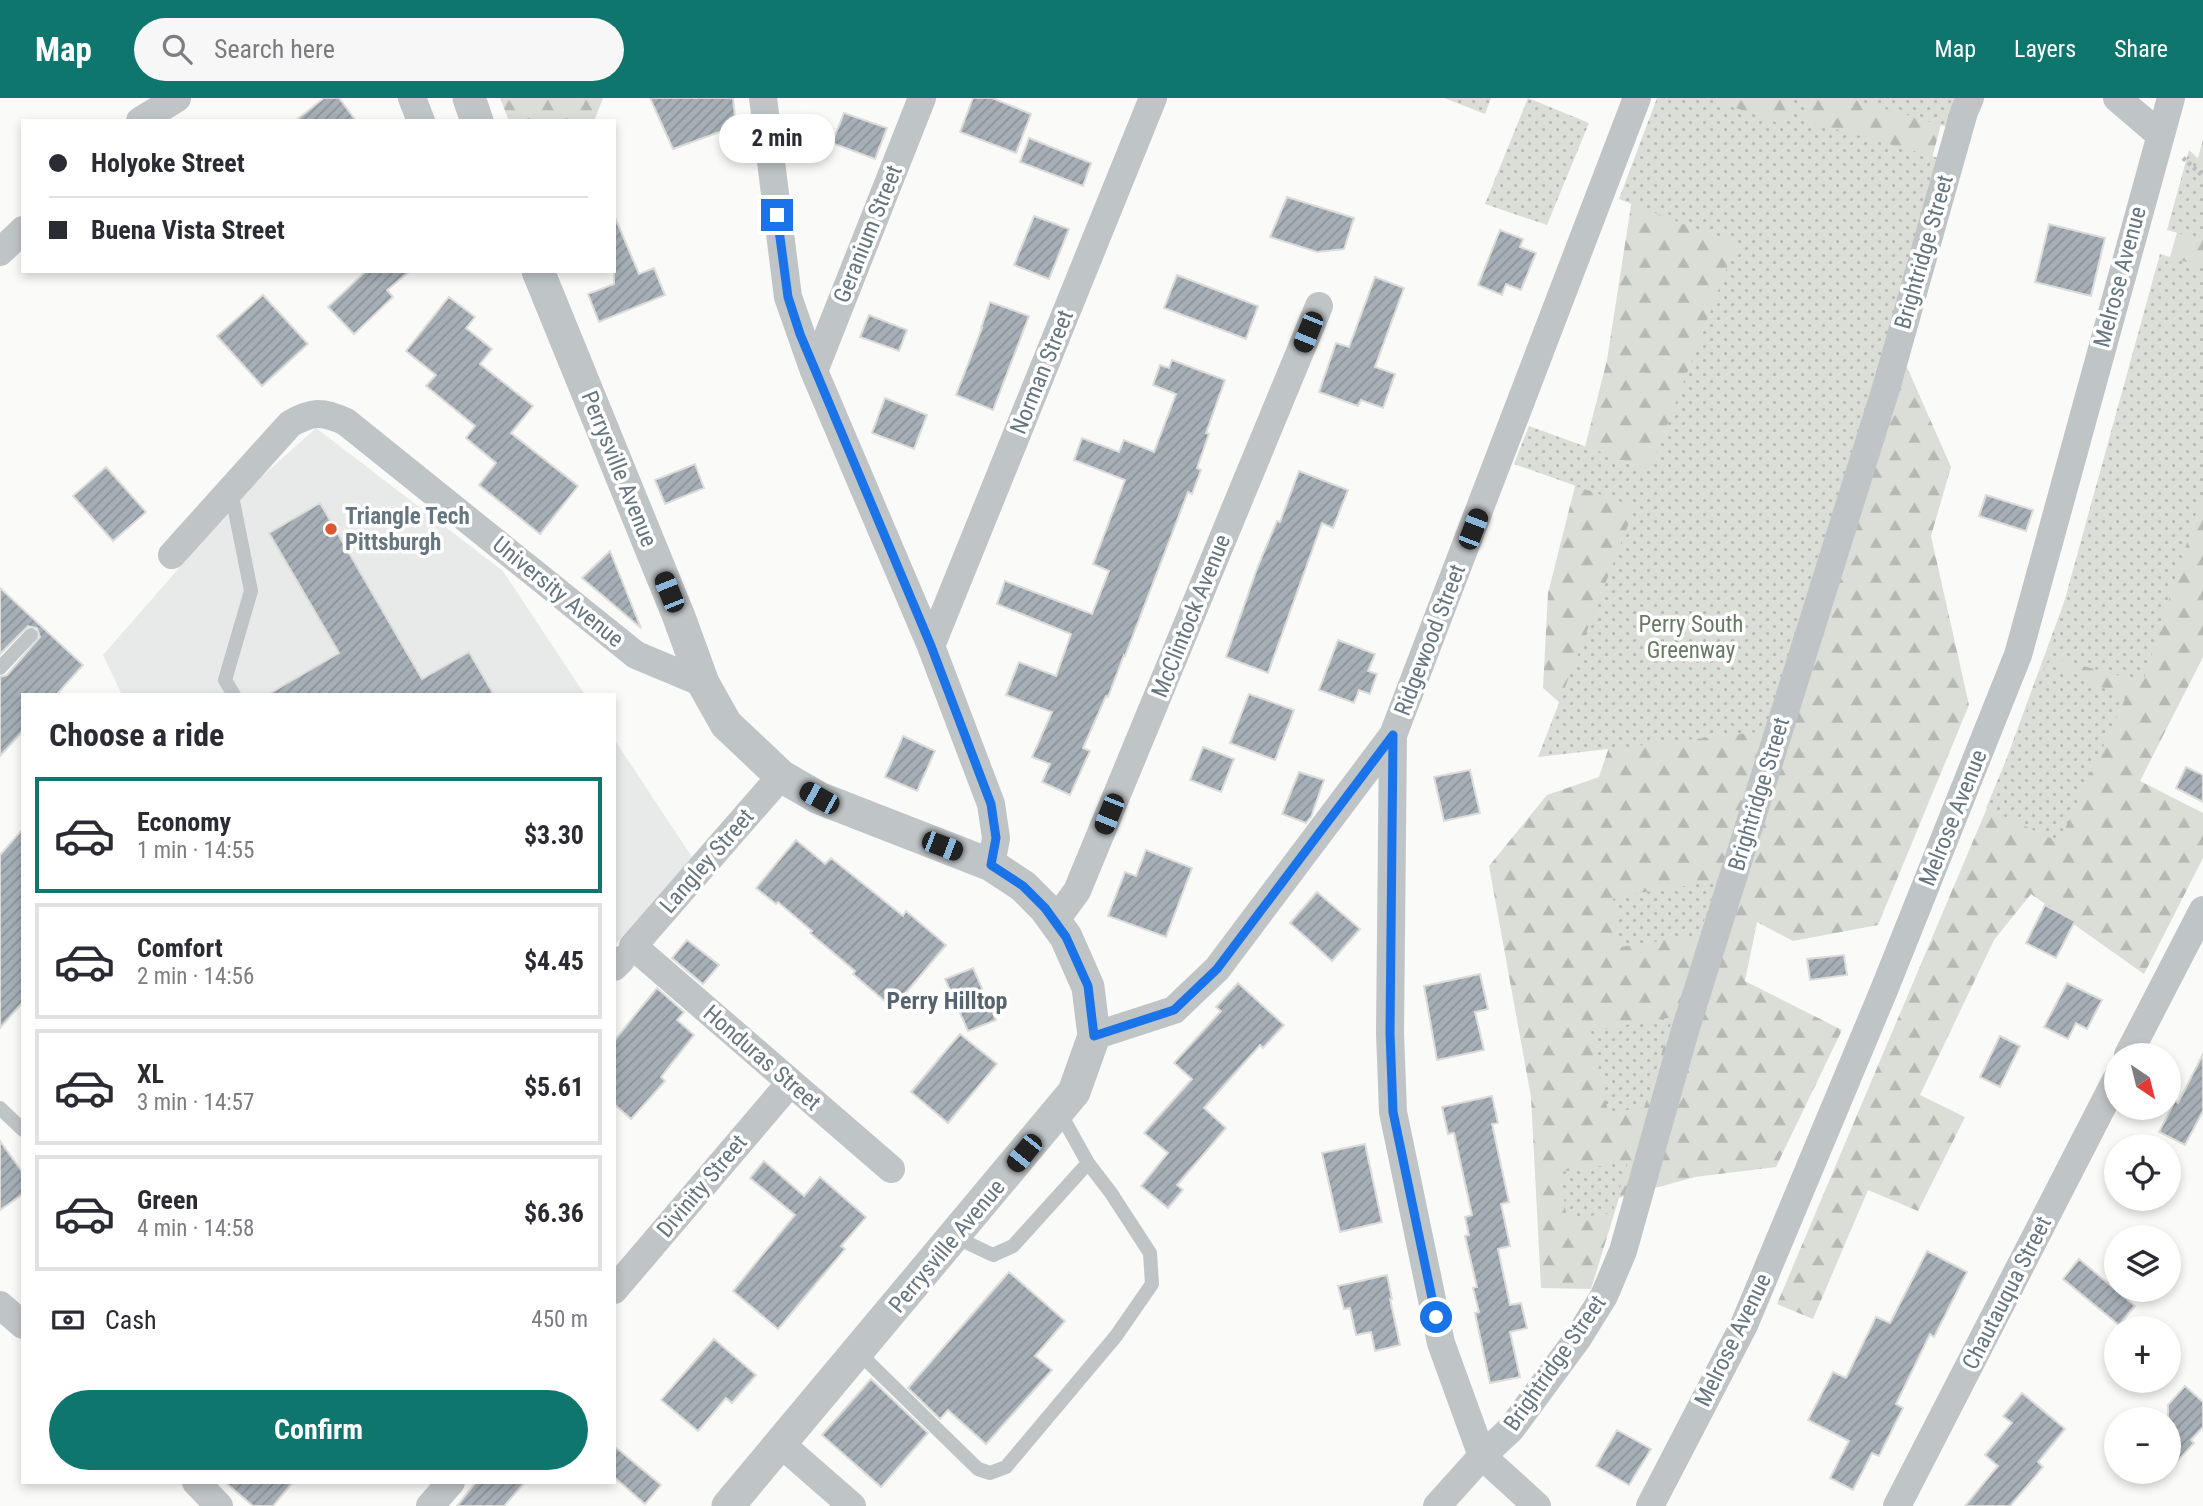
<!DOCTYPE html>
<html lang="en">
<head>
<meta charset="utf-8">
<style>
  body { margin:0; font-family:"Roboto Condensed",sans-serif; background:#f7f7f7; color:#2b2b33; height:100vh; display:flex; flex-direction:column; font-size:26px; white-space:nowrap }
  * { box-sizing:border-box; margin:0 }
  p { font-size:23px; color:#7c7c81 }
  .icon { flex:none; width:38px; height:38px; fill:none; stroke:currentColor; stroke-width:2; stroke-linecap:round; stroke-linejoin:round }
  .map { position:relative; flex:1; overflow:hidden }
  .sheet { position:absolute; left:21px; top:595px; width:595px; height:791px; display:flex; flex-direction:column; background:#fff; border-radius:0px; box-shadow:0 4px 10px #0003 }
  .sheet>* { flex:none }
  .guide { position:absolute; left:21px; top:21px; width:595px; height:154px; border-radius:0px; box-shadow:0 4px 10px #0003; display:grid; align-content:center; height:154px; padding:0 28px; background:#fff }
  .needle { width:46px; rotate:145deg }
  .controls { position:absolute; left:2104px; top:945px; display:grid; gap:14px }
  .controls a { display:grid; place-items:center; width:77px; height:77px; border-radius:50%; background:#fff; box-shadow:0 4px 10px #0003; font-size:35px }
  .end { position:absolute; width:32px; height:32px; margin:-16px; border:9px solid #1a73e8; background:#fff; box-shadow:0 0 0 4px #fff }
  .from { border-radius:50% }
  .bubble { position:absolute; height:49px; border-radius:24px; background:#fff; box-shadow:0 4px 10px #0003; font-size:23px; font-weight:700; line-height:49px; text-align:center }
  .car { position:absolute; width:21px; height:42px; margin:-21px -10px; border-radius:9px; box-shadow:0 0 5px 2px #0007; background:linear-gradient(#222 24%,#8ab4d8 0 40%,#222 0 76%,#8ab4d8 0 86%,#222 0) }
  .guide b { display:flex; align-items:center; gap:24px; height:66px; font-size:26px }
  .guide b+b { border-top:2px solid #e1e1e2 }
  .guide i { width:18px; height:18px; background:#2b2b33 }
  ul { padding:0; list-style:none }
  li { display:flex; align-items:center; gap:21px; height:116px; margin:0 14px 10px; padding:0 14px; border:4px solid #e1e1e2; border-radius:0px }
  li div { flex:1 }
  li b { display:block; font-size:26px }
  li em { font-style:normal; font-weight:700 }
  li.active { border-color:#0f766e }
  li>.icon { width:63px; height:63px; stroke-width:1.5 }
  h2 { padding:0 28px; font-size:32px; line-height:84px }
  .pay { display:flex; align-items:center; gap:18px; height:77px; padding:0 28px; font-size:26px }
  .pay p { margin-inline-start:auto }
  .action { display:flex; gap:14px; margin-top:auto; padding:14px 28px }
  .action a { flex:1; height:80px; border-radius:42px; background:#0f766e; color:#fff; font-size:28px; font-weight:700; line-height:80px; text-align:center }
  header { display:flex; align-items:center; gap:42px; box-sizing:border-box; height:98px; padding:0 35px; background:#0f766e; color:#fff }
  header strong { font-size:33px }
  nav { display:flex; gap:38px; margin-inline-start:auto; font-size:24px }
  .search { width:490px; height:63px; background:#f7f7f7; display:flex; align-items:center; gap:18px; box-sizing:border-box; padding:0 24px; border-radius:38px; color:#7c7c81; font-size:26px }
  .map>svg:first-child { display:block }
  .built { fill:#e8e9e9 }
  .forest { fill:url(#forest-firs) }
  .park { fill:url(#park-dots) }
  .building { fill:url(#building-hatch); stroke:#dcdcda; stroke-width:2 }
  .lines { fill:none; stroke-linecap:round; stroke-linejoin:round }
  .path { stroke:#babdc0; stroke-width:4.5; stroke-dasharray:3.5 3.5; stroke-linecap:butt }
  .service { stroke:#bfc4c7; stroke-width:14 }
  .minor { stroke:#bfc4c7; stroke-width:28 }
  .tertiary { stroke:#bfc4c7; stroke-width:33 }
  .route { stroke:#1a73e8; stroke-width:9 }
  .poi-dot { fill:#de5734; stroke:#fff; stroke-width:2.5 }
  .labels { text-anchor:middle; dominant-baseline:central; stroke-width:7; stroke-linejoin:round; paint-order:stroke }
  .street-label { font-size:23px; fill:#667681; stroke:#fff }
  .poi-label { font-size:23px; font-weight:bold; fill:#667681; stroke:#fff; text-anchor:start }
  .park-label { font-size:23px; fill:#687a64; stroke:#fff }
  .neighbourhood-label { font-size:24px; font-weight:bold; fill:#57646d; stroke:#fff }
</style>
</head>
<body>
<header>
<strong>Map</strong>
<div class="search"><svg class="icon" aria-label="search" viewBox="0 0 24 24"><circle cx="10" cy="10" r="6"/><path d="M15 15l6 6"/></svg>Search here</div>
<nav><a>Map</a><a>Layers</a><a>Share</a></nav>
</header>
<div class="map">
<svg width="2203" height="1408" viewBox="0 0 2203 1408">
  <defs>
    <pattern id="forest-firs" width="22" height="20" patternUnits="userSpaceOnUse" patternTransform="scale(1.75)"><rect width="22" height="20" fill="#daded7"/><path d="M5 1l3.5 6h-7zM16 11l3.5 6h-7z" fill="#b5b9b4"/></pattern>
    <pattern id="park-dots" width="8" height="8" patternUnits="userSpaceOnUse" patternTransform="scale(1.75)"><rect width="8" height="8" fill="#daded7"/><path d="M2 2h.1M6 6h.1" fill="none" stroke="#b5b9b4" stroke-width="1.8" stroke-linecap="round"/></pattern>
    <pattern id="building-hatch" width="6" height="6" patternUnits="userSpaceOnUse" patternTransform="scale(1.75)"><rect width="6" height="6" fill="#a6afb5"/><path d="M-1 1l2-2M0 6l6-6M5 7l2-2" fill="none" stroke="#8b9399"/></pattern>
  </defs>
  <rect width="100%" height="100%" fill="#fafaf8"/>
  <!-- built -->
  <path class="built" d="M316,330l187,143 82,124h-463l-19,-40 147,-168z
    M614,641l78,118 -78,89z"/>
  <!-- forest -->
  <path class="forest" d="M500,0h103l-9,23h-85z
    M1661,0h287l-60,226 63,143 -20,69 38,169 -91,220 -85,16 -36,-19 -12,59 97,49 -66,137 -81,10 -76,21 -28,91 -50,-1 -10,-191 -42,-231 58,-71 52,-18 13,-39 -36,-21 -33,-29 5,-95 59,-233 30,-193z
    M2203,42v517l-63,124 63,32v45l-59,116 -113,-80 -37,46 -74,155 45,22 -47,94 -50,-21 -55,129 -36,-15 221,-522 104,-283z"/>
  <!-- park -->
  <path class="park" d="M1444,0h47l-6,16z
    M1528,0l61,25 -42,102 -62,-21z
    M1657,0h51l76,27 11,-27h14l-6,22 139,39 -176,572 -228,26 97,-250 -121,-43 15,-38 121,44 86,-226 -117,-45z
    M1848,0h112l-9,30z
    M2189,52l14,13v77l-36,-10z
    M2160,156l43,13v225l-60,190 -94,-25z
    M2048,562l77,39 -66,143 -73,-34z
    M1718,783l-19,54 -79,12 -7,-50z
    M1673,919l-29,91 -36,4 -17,-81z
    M1628,1064l-16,51 -45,6 -7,-47z"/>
  <!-- building -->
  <path class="building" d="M324,0h15l17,23h-61z
    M650,0h83l3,28 -63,23z
    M973,0h19l39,16 -15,39 -56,-21z
    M844,15l43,15 -12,31 -43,-16z
    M1029,40l62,25 -8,23 -63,-24z
    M1287,99l67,21 -10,31 -27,3 -47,-15z
    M614,117l25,59 15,-6 11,27 -66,27 -11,-28 26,-10z
    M1034,118l35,13 -20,50 -35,-14z
    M2049,126l56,14 -14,58 -56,-14z
    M1500,132l23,9 -3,8 16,6 -15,37 -15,-6 -4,11 -24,-10z
    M366,173h44l-23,19 6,7 -39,37 -26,-27z
    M1177,177l81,31 -12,33 -82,-31z
    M1375,179l29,11 -29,79 20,7 -12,34 -22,-8 -3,6 -39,-14 17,-49 13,4z
    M263,197l45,49 -46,42 -45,-50z
    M449,199l26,20 -9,11 26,21 -12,15 53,42 -22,27 67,53 -38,48 -61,-49 17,-22 -30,-25 9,-12 -49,-40 10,-11 -30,-24z
    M990,204l39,14 -36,94 -37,-15 26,-67h-1z
    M869,217l38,15 -8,21 -39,-14z
    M1172,262l53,20 -19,53 3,1 -12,34 4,2 -9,24 -4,-2 -63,164 -1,-1 -16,42 -2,-1 -23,52 7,3 -20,44 -28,-13 8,-18 -18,-7 20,-45 -46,-17 13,-33 37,14 15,-42 -74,-30 8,-23 87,33 17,-43 -16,-7 32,-84 -51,-20 8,-22 37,14 5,-12 30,12 22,-58 -23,-9 7,-20 9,3z
    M885,300l42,17 -13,34 -42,-16z
    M695,366l9,24 -39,16 -10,-24z
    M106,369l40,45 -33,29 -40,-45z
    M1299,373l49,19 -15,38 -11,-5 -54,150 -42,-16 32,-91 19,-45 3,1z
    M1986,397l47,15 -7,21 -47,-15z
    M320,405l102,176 47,-27 25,43h-227l72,-42 -70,-120z
    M610,453l31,77 -59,-50z
    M0,490l83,77 -27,30h-33v36l-23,25v-79l7,-2 33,-38 -3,-9 -9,-2 -28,28z
    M1338,542l37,14 -7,17 9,3 -7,20 -11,-4 -5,13 -35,-13z
    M1249,596l45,16 -19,50 -45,-17z
    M903,638l32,15 -18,40 -32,-14z
    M1203,649l31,12 -13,33 -31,-12z
    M2186,669l17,8v27l-27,-14z
    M1470,672l10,43 -36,8 -10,-44z
    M1299,674l25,8 -13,37 -5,6 -24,-9z
    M23,731v173l-23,26v-173z
    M796,742l29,24 6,-6 72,58 3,-5 40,34 -53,63 -40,-34 2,-3 -45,-38 2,-2 -34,-29 -2,2 -20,-16z
    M1146,752l46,18 -26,69 -58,-21 17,-44 11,4z
    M1317,794l43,37 -28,32 -42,-38z
    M2045,807l30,16 -19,37 -30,-15z
    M687,842l32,25 -16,19 -31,-26z
    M1844,857l3,20 -37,5 -3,-21z
    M973,870l23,52 -28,11 -23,-52z
    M1480,876l8,35 -13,3 9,38 -47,10 -13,-74z
    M1238,885l46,42 -21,23 -3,-3 -56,63 22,20 -49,57 6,5 -15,18 -27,-22 27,-33 -24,-20 48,-54 -18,-16 47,-52 -5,-4z
    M2067,885l35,17 -15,29 -11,-6 -8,16 -24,-12z
    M657,890l27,24 -7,8 17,15 -33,42 4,4 -34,38 -17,-15v-63z
    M960,936l37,30 -49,59 -37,-31z
    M2000,938l20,10 -20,41 -20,-10z
    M2203,956v57l-18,34 -26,-13 16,-31 3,2z
    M1492,998l6,27 -6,1 17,78 -8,2 9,42 -12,3 12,56 11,-2 6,25 -17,4 10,45 -30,6 -15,-70 4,-1 -6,-24 4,-1 -12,-51 4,-1 -4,-18 7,-2 -18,-82 -6,1 -6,-27z
    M0,1043l23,32v21l-23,16z
    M1365,1046l17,78 -42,10 -18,-79z
    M764,1063l40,35 16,-19 46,40 -25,29 4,3 -67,80 -45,-38 62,-76 -45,-37z
    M1927,1153l40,21 -33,65 -4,-3 -34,70 7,4 -24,48 -7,-3 -19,37 -23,-12 19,-37 -41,-21 25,-48 13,6 30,-61 14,6z
    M2079,1161l56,47 -16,19 -56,-46z
    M1009,1174l56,49 -30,35 17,14 -66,74 -38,-34 -8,9 -32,-31z
    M1387,1177l5,24h-2l10,46 -25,6 -4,-19 -15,3 -6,-27 -6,1 -6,-23z
    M714,1241l42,36 -24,28 -6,-5 -28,33 -37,-31z
    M871,1281l57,54 -47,54 -59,-52z
    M2185,1288l18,16v25l-12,13 3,3 -26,28v-66z
    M2022,1295l43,36 -27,33 5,5 -33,39h-45l33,-40 -13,-11 27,-32 -9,-7z
    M1617,1332l34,19 -22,36 -33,-19z
    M614,1348l47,39 -16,19 -31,-27z
    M225,1384h68l-20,24h-20z
    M476,1384h49l-21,24h-47z"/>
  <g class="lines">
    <!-- path -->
    <path class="path" d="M2183,60l20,18"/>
    <!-- service -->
    <path class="service" d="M231,393l20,100 -26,89 9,15
      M0,570l31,-33
      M0,1010l23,22
      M1059,1013l29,52
      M858,1254l120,117 12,4 16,-6 110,-131 36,-52 -2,-31 -39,-60 -23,-30 -75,83 -20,9 -38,-18"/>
    <!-- minor -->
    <path class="minor" d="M412,0l9,23
      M763,0l25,199 26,74 117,275 60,158 5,34 -5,27
      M2117,0l42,36
      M140,23l37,-23
      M0,154l23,-22
      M814,273l108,-273
      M172,457l118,-131c22,-13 33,-13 56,-2l290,233 67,28
      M931,548l222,-548
      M1393,637l-3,298 3,79 48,231 41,113 55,50
      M781,678l-148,170 258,223
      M1055,823l22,-30 242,-585
      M614,869l7,-7
      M1094,938l80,-26 43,-41 176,-234 244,-637
      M2128,957l75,-145
      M614,1192l176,-207
      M0,1207l23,20
      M781,1346l71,62
      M196,1384l23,24
      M430,1408l21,-24
      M1437,1408l45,-50 29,-27 67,-91 26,-42 19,-45 61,-217 203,-649 77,-273 6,-14
      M1650,1408l94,-181 140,-335 134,-335 153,-557
      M1897,1408l219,-426"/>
    <!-- tertiary -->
    <path class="tertiary" d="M469,0l8,23
      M538,173l141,346 24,66 23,41 55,52 38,22 172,67 32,21 22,22 21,29 22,50 6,49 -20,56 -346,414"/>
  </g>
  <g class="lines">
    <!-- route -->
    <path class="route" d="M777,117l11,82 12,37 131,312 60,158 5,34 -5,27 32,21 22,22 21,29 22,49 6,50 80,-26 43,-41 176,-234 -3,298 3,79 43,205"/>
  </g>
  <!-- markers -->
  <circle class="poi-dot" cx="331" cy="431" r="7"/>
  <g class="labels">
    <!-- street labels -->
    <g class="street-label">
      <text transform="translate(868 136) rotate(-68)">Geranium Street</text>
      <text transform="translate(1924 154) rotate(-74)">Brightridge Street</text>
      <text transform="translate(2120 179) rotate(-75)">Melrose Avenue</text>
      <text transform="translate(1042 274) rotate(-68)">Norman Street</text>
      <text transform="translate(619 371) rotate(68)">Perrysville Avenue</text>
      <text transform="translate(558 494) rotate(39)">University Avenue</text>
      <text transform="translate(1191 518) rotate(-68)">McClintock Avenue</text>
      <text transform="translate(1430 542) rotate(-69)">Ridgewood Street</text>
      <text transform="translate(1759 696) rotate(-73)">Brightridge Street</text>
      <text transform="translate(1953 720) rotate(-68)">Melrose Avenue</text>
      <text transform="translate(707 763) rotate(-49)">Langley Street</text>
      <text transform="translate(762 960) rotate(41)">Honduras Street</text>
      <text transform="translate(702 1088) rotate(-50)">Divinity Street</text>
      <text transform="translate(947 1148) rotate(-50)">Perrysville Avenue</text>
      <text transform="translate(2007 1195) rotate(-63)">Chautauqua Street</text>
      <text transform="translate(1733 1242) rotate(-64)">Melrose Avenue</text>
      <text transform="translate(1555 1265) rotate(-55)">Brightridge Street</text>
    </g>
    <!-- poi labels -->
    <g class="poi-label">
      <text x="345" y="418">Triangle Tech<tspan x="345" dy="26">Pittsburgh</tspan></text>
    </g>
    <!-- park labels -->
    <g class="park-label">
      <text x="1691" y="526">Perry South<tspan x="1691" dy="26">Greenway</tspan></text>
    </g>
    <!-- neighbourhood labels -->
    <g class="neighbourhood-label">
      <text x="947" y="903">Perry Hilltop</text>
    </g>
  </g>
</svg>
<div class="controls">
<a><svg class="needle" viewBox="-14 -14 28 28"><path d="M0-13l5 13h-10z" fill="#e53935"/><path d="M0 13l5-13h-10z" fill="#7c7c81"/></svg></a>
<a><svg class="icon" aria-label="locate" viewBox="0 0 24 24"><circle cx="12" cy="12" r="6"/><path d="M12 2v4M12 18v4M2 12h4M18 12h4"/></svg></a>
<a><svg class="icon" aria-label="layers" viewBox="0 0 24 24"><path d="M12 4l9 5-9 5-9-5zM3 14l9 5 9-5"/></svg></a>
<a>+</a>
<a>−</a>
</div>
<i class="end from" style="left:1436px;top:1219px"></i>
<i class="end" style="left:777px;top:117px"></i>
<div class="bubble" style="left:719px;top:16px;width:116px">2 min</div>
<i class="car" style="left:1308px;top:234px;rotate:202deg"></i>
<i class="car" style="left:1473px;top:431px;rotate:21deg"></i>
<i class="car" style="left:669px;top:494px;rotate:338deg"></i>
<i class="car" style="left:819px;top:700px;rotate:299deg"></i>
<i class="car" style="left:1109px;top:716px;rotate:202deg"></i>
<i class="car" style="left:942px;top:748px;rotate:111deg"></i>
<i class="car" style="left:1024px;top:1055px;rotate:219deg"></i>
<div class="guide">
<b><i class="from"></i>Holyoke Street</b>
<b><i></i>Buena Vista Street</b>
</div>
<section class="sheet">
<h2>Choose a ride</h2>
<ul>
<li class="active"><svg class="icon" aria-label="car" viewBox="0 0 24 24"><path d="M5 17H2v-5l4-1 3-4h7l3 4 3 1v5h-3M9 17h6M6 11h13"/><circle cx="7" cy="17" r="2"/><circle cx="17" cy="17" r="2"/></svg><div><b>Economy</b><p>1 min · 14:55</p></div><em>$3.30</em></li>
<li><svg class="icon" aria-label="car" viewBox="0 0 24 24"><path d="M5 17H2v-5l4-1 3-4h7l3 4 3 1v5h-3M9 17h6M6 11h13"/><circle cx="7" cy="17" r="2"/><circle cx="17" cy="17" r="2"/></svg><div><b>Comfort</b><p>2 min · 14:56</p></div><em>$4.45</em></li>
<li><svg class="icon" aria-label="car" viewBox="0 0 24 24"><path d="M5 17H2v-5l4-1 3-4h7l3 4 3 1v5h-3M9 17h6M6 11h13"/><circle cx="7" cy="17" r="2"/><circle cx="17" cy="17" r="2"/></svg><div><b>XL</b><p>3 min · 14:57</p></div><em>$5.61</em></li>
<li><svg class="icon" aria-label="car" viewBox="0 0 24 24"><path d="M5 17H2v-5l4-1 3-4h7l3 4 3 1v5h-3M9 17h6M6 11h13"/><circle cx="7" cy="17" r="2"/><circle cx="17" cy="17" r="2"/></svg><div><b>Green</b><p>4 min · 14:58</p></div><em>$6.36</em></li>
</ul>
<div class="pay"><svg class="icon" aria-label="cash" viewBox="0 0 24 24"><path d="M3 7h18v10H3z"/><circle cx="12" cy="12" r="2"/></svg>Cash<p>450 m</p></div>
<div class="action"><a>Confirm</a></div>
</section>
</div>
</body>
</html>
